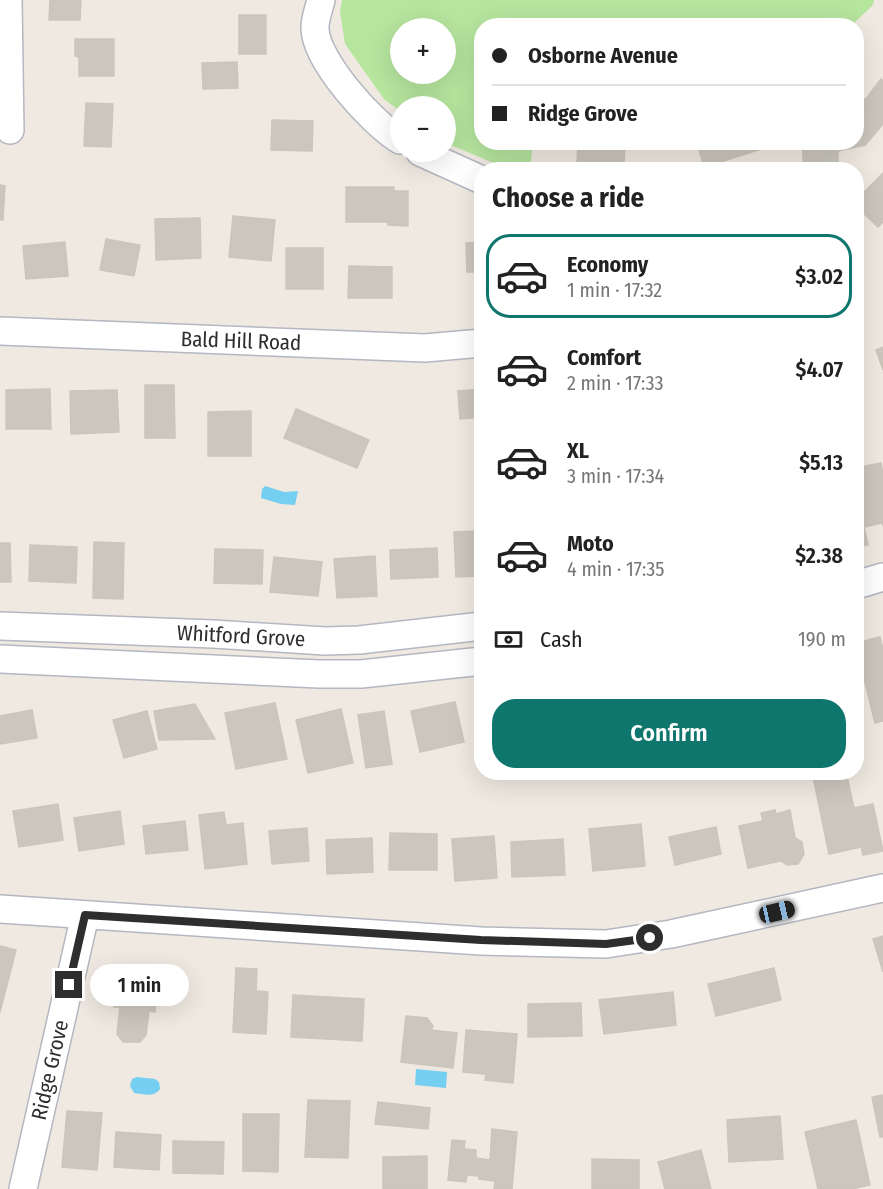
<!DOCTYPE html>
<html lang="en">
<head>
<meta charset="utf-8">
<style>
  body { margin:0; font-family:"Fira Sans Condensed",sans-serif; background:#f6f6f6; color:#222; height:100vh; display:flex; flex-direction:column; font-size:22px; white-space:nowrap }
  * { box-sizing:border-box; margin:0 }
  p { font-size:20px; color:#767676 }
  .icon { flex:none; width:33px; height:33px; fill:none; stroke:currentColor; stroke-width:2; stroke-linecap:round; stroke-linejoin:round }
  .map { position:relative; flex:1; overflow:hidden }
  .side { position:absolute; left:474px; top:162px; width:390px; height:618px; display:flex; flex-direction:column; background:#fff; border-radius:24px; box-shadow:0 6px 24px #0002 }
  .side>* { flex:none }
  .hud { position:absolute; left:474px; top:18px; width:390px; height:132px; border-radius:24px; box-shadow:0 6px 24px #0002; display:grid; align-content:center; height:132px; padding:0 18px; background:#fff }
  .buttons { position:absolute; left:390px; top:18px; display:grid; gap:12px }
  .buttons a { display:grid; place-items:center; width:66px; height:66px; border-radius:50%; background:#fff; box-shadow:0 6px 24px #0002; font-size:30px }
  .end { position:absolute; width:27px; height:27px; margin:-14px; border:8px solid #2e2e2e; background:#fff; box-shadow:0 0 0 3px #fff }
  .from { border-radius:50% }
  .bubble { position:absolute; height:42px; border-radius:21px; background:#fff; box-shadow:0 6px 24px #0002; font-size:20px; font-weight:600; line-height:42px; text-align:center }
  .car { position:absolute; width:18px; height:36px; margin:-18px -9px; border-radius:8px; box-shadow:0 0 4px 2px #0007; background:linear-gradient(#222 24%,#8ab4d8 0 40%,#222 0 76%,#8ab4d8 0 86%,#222 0) }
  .hud b { display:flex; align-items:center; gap:21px; height:57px; font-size:22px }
  .hud b+b { border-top:2px solid #e0e0e0 }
  .hud i { width:15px; height:15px; background:#222 }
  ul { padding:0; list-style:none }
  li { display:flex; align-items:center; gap:18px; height:84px; margin:0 12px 9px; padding:0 6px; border:3px solid transparent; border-radius:24px }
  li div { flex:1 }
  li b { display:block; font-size:22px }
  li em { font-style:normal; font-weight:600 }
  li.on { border-color:#0f766e }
  li>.icon { width:54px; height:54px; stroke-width:1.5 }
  h2 { padding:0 18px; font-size:27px; line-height:72px }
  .pay { display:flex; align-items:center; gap:15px; height:66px; padding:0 18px; font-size:22px }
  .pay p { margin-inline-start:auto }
  .action { display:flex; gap:12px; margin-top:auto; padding:12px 18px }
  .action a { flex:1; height:69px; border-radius:24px; background:#0f766e; color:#fff; font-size:24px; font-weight:600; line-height:69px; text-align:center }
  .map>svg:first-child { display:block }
  .green { fill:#b6e59e; fill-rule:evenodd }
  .water { fill:#75cff0 }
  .building { fill:#cbc7bf; stroke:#cbc5ba; stroke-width:1.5 }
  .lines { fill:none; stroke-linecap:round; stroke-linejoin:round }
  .street-casing { stroke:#b4b7c1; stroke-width:30 }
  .street { stroke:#fff; stroke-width:27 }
  .route { stroke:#2e2e2e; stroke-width:8 }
  .labels { text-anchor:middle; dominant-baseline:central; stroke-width:4.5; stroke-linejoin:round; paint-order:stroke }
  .street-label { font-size:21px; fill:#2e2e2e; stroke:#fff }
</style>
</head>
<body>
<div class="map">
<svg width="883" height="1189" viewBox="0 0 883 1189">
  <rect width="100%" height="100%" fill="#efe9e1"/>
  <!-- green -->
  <path class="green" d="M342,0h532l-1,5 -21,20 -370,1v116l49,1 1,11 -3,16 -21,-1 -62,-26v-37h-46v5l-16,-12 -39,-55 -5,-33zM400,28h46v46h-46z"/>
  <!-- water -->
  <path class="water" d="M265,486l19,6 14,-1 -3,14 -14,-1 -20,-6 1,-9z
    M416,1069l31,3 -1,16 -31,-3z
    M137,1077l18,2 4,3 1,7c-6,9 -16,5 -26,4l-4,-7 2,-7z"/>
  <!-- building -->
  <path class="building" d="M50,0h31l-1,20h-31z
    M239,15h27v39h-27z
    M75,39h39v37h-35v-19l-4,-1z
    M237,62l1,26 -35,1 -1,-26z
    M881,79l2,2v43l-18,21 -27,6v19h-34l-2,-28h54v-51l9,9z
    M86,103l27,1 -2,43 -27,-1z
    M272,120l41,1 -1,30 -41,-1z
    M578,142h47l-1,23 -47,-1z
    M697,142h84v1l-77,24z
    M883,173v49l-5,5 -22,-21v-6z
    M0,185l5,1 -2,34h-3z
    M346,187h48v4h14v35l-20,-1v-3h-42z
    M233,216l42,4 -4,41 -42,-4z
    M200,218l1,40 -45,2 -1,-41z
    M106,239l34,6 -6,31 -34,-6z
    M65,242l3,34 -42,3 -3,-33z
    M482,242v30h-15l-1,-29z
    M286,248h37v41h-37z
    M349,266l43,1v31h-44z
    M883,347v23l-7,-20z
    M145,385h29l1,53h-30z
    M50,389l1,40h-45v-39z
    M482,389v28l-22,2 -2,-28z
    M117,390l2,42 -48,2 -1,-43z
    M296,409l73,31 -12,28 -73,-30z
    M251,411v45h-43v-44z
    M881,463l2,11v52l-1,-3 -18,4 4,18 -12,2v-79z
    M482,531v45l-26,1 -2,-45z
    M94,542l30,1 -1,56 -30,-1z
    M0,543h10l1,39h-11z
    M30,545l47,2 -1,36 -47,-2z
    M437,548l1,29 -47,2 -1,-29z
    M215,549l48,1 -1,34 -48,-1z
    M375,556l2,40 -40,2 -3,-39z
    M274,557l48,5 -4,34 -48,-4z
    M880,637l3,12v72l-8,2 -14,-57h-3l-2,-7v-16z
    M455,702l9,40 -44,10 -9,-41z
    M275,703l12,56 -51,10 -11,-56z
    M195,704l20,35 -56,1 -5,-29z
    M341,709l12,54 -45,10 -12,-53z
    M32,710l5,28 -37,6v-28z
    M147,711l10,38 -33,9 -11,-38z
    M384,711l8,53 -26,4 -8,-53z
    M812,772h34l8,36 19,-4 10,47 -20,4 -2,-8 -32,7z
    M58,804l5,36 -44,7 -6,-36z
    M775,810l1,4 14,-4 5,28 7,4 2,12 -6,10 -11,1 -6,-4 -33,7 -9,-42 24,-5 -2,-8z
    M120,811l4,33 -45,7 -5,-33z
    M224,812l2,13 17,-2 4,41 -42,5 -6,-54z
    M185,821l3,29 -42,4 -3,-28z
    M641,824l4,42 -52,5 -4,-42z
    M716,827l5,27 -46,11 -6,-28z
    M307,828l2,33 -37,3 -3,-33z
    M390,833l47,1v36h-48z
    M494,836l3,42 -42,3 -3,-42z
    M372,838l1,34 -46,2 -1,-34z
    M563,839l2,36 -53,2 -1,-35z
    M883,936v36l-10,-33z
    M0,946l16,4 -16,62z
    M236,968l21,1 -1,22 12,1 -2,42 -33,-2z
    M774,968l7,32 -65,16 -8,-32z
    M118,972l41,5 -4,35 -6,-1 -3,24 -6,7h-17l-6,-8 3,-27h-6z
    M673,992l3,33 -72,9 -5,-34z
    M293,995l71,4 -2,42 -71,-4z
    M581,1003l1,33 -54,1v-33z
    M406,1016l21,2 6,8 -2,4 26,3 -4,35 -52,-6z
    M466,1030l51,4 -4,49 -28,-3 1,-6 -23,-2z
    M883,1095v42h-3l-8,-40z
    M308,1100l42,1 -2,57 -43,-1z
    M378,1102l52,6 -2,21 -53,-5z
    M67,1111l35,2 -5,57 -35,-3z
    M243,1114h36l-1,58 -35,-1z
    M780,1116l3,43 -54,3 -2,-42z
    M856,1120l14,65 -18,4h-34l-13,-57z
    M492,1129l25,3 -5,57h-18l1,-8 -16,-2v-3l-12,-1 -1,7 -18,-2 4,-40 13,1 -1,8 12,1v8l14,2z
    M116,1132l45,3 -2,35 -45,-3z
    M173,1141l51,1 -1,32 -50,-1z
    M701,1150l10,39h-46l-7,-27z
    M427,1156v33h-44v-32z
    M592,1159l47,1v29h-47z"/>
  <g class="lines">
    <defs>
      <path id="street" d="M8,0l2,130
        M321,0c-2,8 -6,19 -6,27 -1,33 59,98 85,113
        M420,152l62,28
        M0,331l425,17 57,-5
        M856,585l27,-8
        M0,626l213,8 112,7 34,-1 123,-14
        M0,659l319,15h42l121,-13
        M0,909l481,32 125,3 65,-10 212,-46
        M23,1189l62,-274"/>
    </defs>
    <!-- street casing -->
    <use href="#street" class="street-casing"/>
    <!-- street -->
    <use href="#street" class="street"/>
  </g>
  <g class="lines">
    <!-- route -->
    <path class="route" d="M69,985l16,-70 396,25 125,4 44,-6"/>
  </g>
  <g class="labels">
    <!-- street labels -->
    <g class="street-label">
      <text transform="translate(241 341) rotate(2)">Bald Hill Road</text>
      <text transform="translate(241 636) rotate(3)">Whitford Grove</text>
      <text transform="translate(50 1070) rotate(-77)">Ridge Grove</text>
    </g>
  </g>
</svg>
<div class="buttons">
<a>+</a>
<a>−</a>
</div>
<i class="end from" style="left:650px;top:938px"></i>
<i class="end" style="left:69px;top:985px"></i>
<div class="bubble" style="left:90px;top:964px;width:99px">1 min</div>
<i class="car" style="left:777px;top:912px;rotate:77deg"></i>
<div class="hud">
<b><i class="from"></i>Osborne Avenue</b>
<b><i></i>Ridge Grove</b>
</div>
<section class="side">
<h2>Choose a ride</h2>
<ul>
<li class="on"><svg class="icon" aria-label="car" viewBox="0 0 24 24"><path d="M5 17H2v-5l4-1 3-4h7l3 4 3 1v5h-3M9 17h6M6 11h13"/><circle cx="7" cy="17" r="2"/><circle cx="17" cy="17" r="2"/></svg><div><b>Economy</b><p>1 min · 17:32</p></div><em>$3.02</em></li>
<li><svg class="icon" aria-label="car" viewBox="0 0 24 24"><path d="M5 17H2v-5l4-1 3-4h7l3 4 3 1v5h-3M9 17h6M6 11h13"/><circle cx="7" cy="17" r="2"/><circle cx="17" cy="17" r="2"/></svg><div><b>Comfort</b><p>2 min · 17:33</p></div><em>$4.07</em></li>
<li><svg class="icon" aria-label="car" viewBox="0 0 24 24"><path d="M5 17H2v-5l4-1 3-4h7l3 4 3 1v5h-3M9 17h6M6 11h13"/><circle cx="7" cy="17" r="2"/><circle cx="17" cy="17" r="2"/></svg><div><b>XL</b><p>3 min · 17:34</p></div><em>$5.13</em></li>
<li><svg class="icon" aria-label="car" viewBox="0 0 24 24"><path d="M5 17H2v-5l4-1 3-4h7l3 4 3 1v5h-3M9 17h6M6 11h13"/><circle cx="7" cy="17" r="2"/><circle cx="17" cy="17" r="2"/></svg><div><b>Moto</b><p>4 min · 17:35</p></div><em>$2.38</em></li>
</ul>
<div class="pay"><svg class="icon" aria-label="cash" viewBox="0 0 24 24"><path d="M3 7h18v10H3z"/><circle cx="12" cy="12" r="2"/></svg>Cash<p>190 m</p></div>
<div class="action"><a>Confirm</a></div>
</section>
</div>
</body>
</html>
